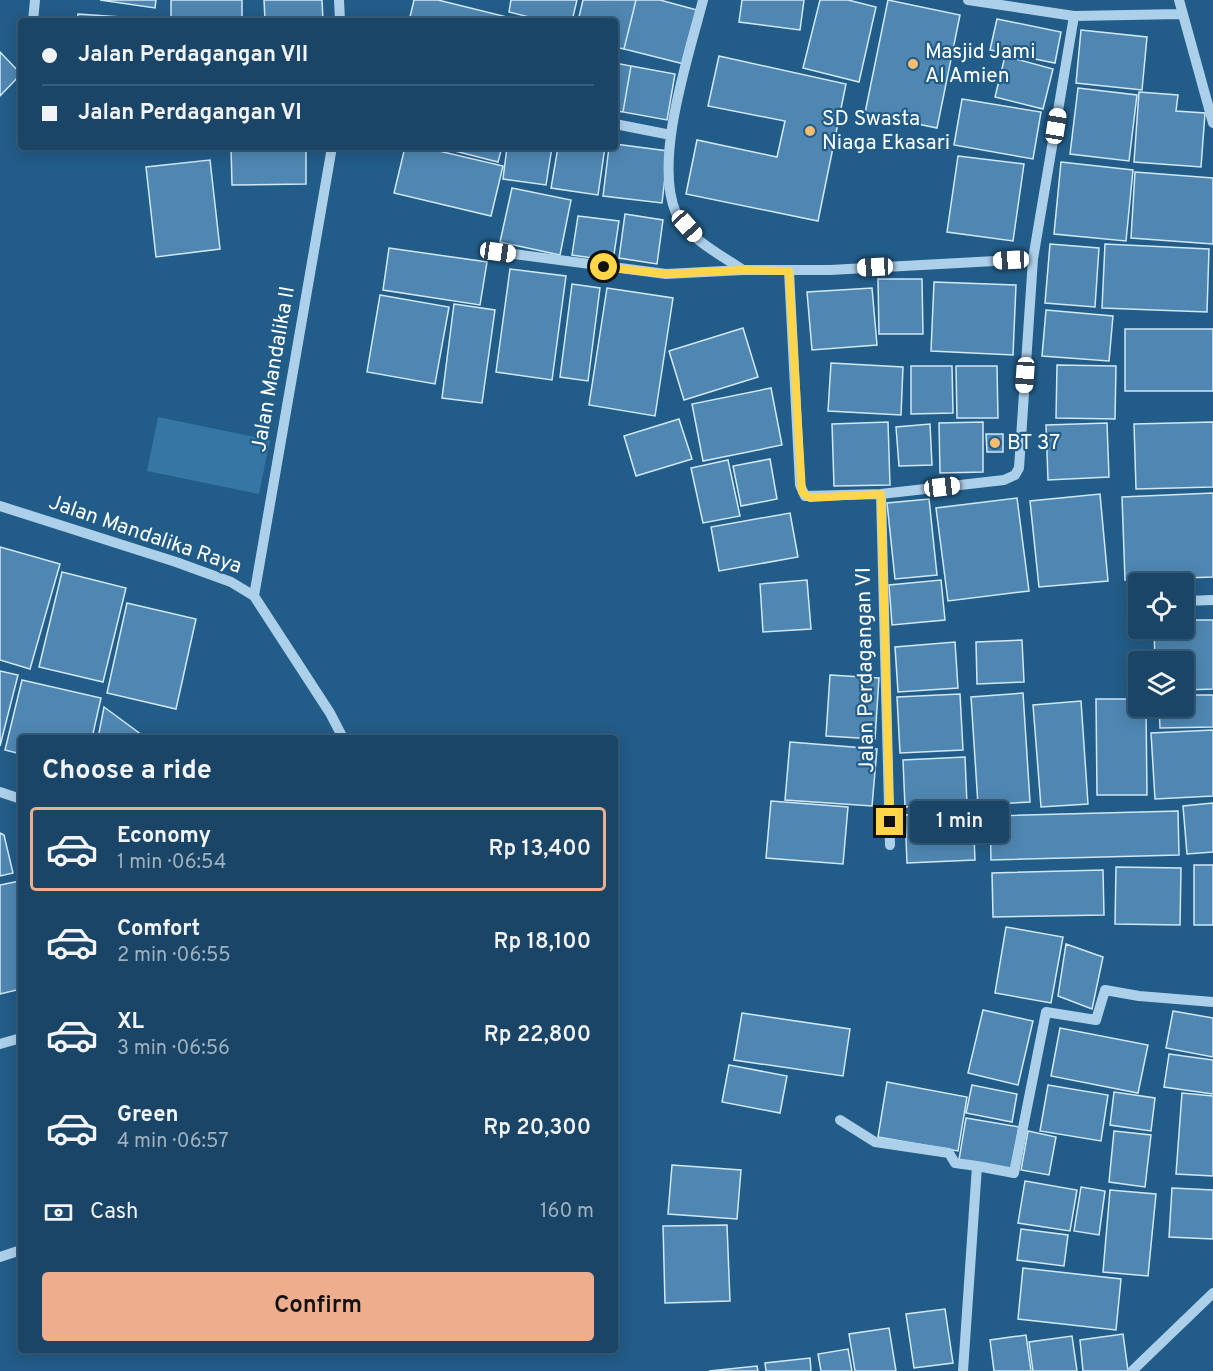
<!DOCTYPE html>
<html lang="en">
<head>
<meta charset="utf-8">
<style>
  body { margin:0; font-family:Overpass,sans-serif; background:#274f6f; color:#f1f3f6; height:100vh; display:flex; flex-direction:column; font-size:22px; white-space:nowrap }
  * { box-sizing:border-box; margin:0 }
  p { font-size:20px; color:#9fb1bf }
  .icon { flex:none; width:33px; height:33px; fill:none; stroke:currentColor; stroke-width:2; stroke-linecap:round; stroke-linejoin:round }
  .map { position:relative; flex:1; overflow:hidden }
  .sheet { position:absolute; left:18px; top:735px; width:600px; height:618px; display:flex; flex-direction:column; background:#1a4566; border-radius:6px; box-shadow:0 3px 15px #0003,0 0 0 2px #385d7a }
  .sheet>* { flex:none }
  .hud { position:absolute; left:18px; top:18px; width:600px; height:132px; border-radius:6px; box-shadow:0 3px 15px #0003,0 0 0 2px #385d7a; display:grid; align-content:center; height:132px; padding:0 24px; background:#1a4566 }
  .fabs { position:absolute; left:1128px; top:573px; display:grid; gap:12px }
  .fabs a { display:grid; place-items:center; width:66px; height:66px; border-radius:6px; background:#1a4566; box-shadow:0 3px 15px #0003,0 0 0 2px #385d7a; font-size:30px }
  .end { position:absolute; width:27px; height:27px; margin:-14px; border:8px solid #ffd54a; background:#111; box-shadow:0 0 0 3px #111 }
  .from { border-radius:50% }
  .bubble { position:absolute; height:42px; border-radius:6px; background:#1a4566; box-shadow:0 3px 15px #0003,0 0 0 2px #385d7a; font-size:20px; font-weight:600; line-height:42px; text-align:center }
  .car { position:absolute; width:18px; height:36px; margin:-18px -9px; border-radius:8px; box-shadow:0 0 4px 2px #0007; background:linear-gradient(#fff 24%,#345 0 40%,#fff 0 76%,#345 0 86%,#fff 0) }
  .hud b { display:flex; align-items:center; gap:21px; height:57px; font-size:22px }
  .hud b+b { border-top:2px solid #385d7a }
  .hud i { width:15px; height:15px; background:#f1f3f6 }
  ul { padding:0; list-style:none }
  li { display:flex; align-items:center; gap:18px; height:84px; margin:0 12px 9px; padding:0 12px; border:3px solid transparent; border-radius:6px }
  li div { flex:1 }
  li b { display:block; font-size:22px }
  li em { font-style:normal; font-weight:600 }
  li.current { border-color:#eead8d }
  li>.icon { width:54px; height:54px; stroke-width:1.5 }
  h2 { padding:0 24px; font-size:27px; line-height:72px }
  .pay { display:flex; align-items:center; gap:15px; height:66px; padding:0 24px; font-size:22px }
  .pay p { margin-inline-start:auto }
  .button { display:flex; gap:12px; margin-top:auto; padding:12px 24px }
  .button a { flex:1; height:69px; border-radius:6px; background:#eead8d; color:#111; font-size:24px; font-weight:600; line-height:69px; text-align:center }
  .map>svg:first-child { display:block }
  .green { fill:#3676a5 }
  .building { fill:#4f87b2; stroke:#d1e8f7; stroke-width:1.5 }
  .lines { fill:none; stroke-linecap:round; stroke-linejoin:round }
  .minor { stroke:#add0ea; stroke-width:10 }
  .route { stroke:#ffd54a; stroke-width:8 }
  .poi-dot { fill:#f6bd6f; stroke:#225c88; stroke-width:2 }
  .labels { text-anchor:middle; dominant-baseline:central; stroke-width:4.5; stroke-linejoin:round; paint-order:stroke }
  .poi-label { font-size:21px; fill:#fff; stroke:#225c88; text-anchor:start }
  .street-label { font-size:21px; fill:#fff; stroke:#225c88 }
</style>
</head>
<body>
<div class="map">
<svg width="1213" height="1371" viewBox="0 0 1213 1371">
  <rect width="100%" height="100%" fill="#225c88"/>
  <!-- green -->
  <path class="green" d="M158,417l112,23 -11,54 -112,-23z"/>
  <!-- building -->
  <path class="building" d="M100,0h56l-1,8z
    M171,0h71v21h-71z
    M264,0h58l1,21h-58z
    M414,0h24l85,21h-114z
    M511,0h66l-5,21h-27l-36,-9z
    M583,0h53l-12,49 -9,-2v-26h-37z
    M636,0h24l37,10 -13,54 -60,-15z
    M742,0h62l-4,30 -61,-8z
    M820,0h28l28,7 -17,75 -56,-14z
    M888,0l72,15 -23,113 -72,-15z
    M78,14l72,5v2h-73z
    M997,19l64,13 -6,31 -65,-13z
    M1081,30l66,7 -5,53 -66,-7z
    M0,52l21,22 -21,22z
    M719,56l127,28 -28,137 -132,-27 11,-54 80,17 8,-36 -77,-15z
    M1005,56l48,13 -10,40 -48,-12z
    M615,63l16,3 -8,46 -8,-1z
    M631,66l44,8 -8,46 -44,-8z
    M1078,88l59,7 -8,66 -59,-7z
    M1139,92l39,3 -2,16 29,2 -4,54 -67,-5z
    M962,99l79,13 -8,47 -79,-14z
    M615,144l53,7 -6,52 -59,-7 6,-49h6z
    M231,147h75v37l-74,1z
    M405,147h17l81,19 -12,50 -97,-23z
    M439,147h63l-4,15z
    M507,147h45l-6,38 -43,-6z
    M558,147h47l-7,48 -47,-7z
    M958,156l66,8 -11,77 -66,-9z
    M210,160l10,89 -64,8 -10,-90z
    M1061,162l72,8 -7,71 -72,-7z
    M1135,172l78,6v66l-82,-6z
    M512,188l59,12 -11,55 -60,-13z
    M625,214l38,6 -6,44 -38,-6z
    M578,216l41,5 -6,40 -41,-6z
    M1050,244l49,4 -4,59 -50,-4z
    M1105,244l104,5 -2,63 -105,-4z
    M389,248l98,14 -7,43 -97,-15z
    M510,269l56,7 -14,104 -56,-8z
    M878,279h44l1,55h-44z
    M934,282l82,3 -3,70 -82,-4z
    M572,284l28,4 -12,93 -28,-4z
    M607,288l66,10 -18,118 -66,-11z
    M872,288l5,57 -65,5 -5,-58z
    M380,295l69,12 -14,77 -68,-12z
    M454,304l41,6 -13,93 -40,-5z
    M1046,310l67,6 -4,45 -67,-5z
    M743,328l15,49 -74,23 -15,-49z
    M1125,329h88v62h-88z
    M831,363l72,4 -2,48 -73,-4z
    M1057,365l59,1 -1,53 -59,-1z
    M911,366h41l1,47 -42,1z
    M956,366h41l1,52h-41z
    M771,388l11,57 -79,16 -11,-57z
    M679,419l13,40 -56,17 -12,-40z
    M888,422l2,63 -56,1 -2,-62z
    M983,422v50l-43,1 -1,-50z
    M1213,422v65l-77,2 -2,-65z
    M1107,423l2,54 -61,3 -2,-55z
    M930,424l2,41 -33,1 -3,-39z
    M986,434h17v18h-16z
    M770,459l7,40 -36,7 -8,-40z
    M728,460l12,56 -37,7 -12,-55z
    M1213,493v84l-88,3 -3,-83z
    M1100,494l8,87 -69,6 -9,-86z
    M1017,498l12,93 -81,10 -12,-93z
    M929,499l8,76 -42,4 -8,-76z
    M790,513l8,44 -79,14 -8,-44z
    M0,547l60,17 -30,105 -30,-9z
    M62,572l64,16 -23,94 -64,-15z
    M807,580l4,49 -48,3 -3,-48z
    M941,580l4,40 -53,5 -3,-40z
    M127,603l69,16 -20,90 -69,-16z
    M1184,620h29v69l-29,1v-28h-29l-1,-34h30z
    M1022,640l2,42 -47,2 -1,-42z
    M955,642l3,46 -60,4 -3,-45z
    M0,671l18,4 -18,71z
    M830,675l49,3 -4,61 -49,-3z
    M22,680l79,18 -9,40h-71v16l-16,-4z
    M1023,693l7,109 -52,3 -7,-108z
    M960,694l3,56 -63,3 -3,-56z
    M1184,695h29v32l-53,1 -1,-22h25z
    M1096,699h42v7h8l1,89h-50z
    M1081,701l7,103 -47,3 -8,-102z
    M104,707l42,31h-48z
    M1213,730v66l-58,3 -4,-66z
    M790,742l87,7 -5,57 -87,-6z
    M965,757l2,47 -62,3 -2,-47z
    M771,801l77,6 -5,57 -77,-6z
    M1213,803v49l-26,2 -4,-48z
    M1178,811l1,44 -188,5 -1,-44z
    M973,812l2,48 -68,3 -2,-48z
    M0,833l4,2 9,38 -13,3z
    M1194,865h19v60h-19z
    M1116,867l65,1 -1,57 -65,-1z
    M1103,870l1,45 -111,2 -1,-44z
    M20,881l1,108 -21,5v-109z
    M1006,927l57,10 -12,66 -56,-10z
    M1066,944l37,13 -11,52 -34,-13z
    M983,1010l50,11 -15,64 -50,-12z
    M1173,1011l40,7v39l-47,-9z
    M742,1013l108,16 -7,47 -109,-16z
    M1060,1028l88,17 -10,48 -87,-17z
    M1169,1054l44,6v34l-49,-7z
    M729,1065l58,11 -7,37 -58,-11z
    M887,1082l80,15 -9,54 -80,-14z
    M972,1085l45,9 -5,28 -46,-9z
    M1048,1085l60,10 -7,46 -61,-10z
    M1114,1092l41,6 -4,33 -41,-6z
    M1182,1093l31,3v80l-37,-2z
    M966,1118l53,9 -7,42 -53,-9z
    M1028,1131l28,6 -7,38 -28,-5z
    M1114,1131l37,4 -6,52 -36,-5z
    M672,1165l69,5 -4,49 -69,-5z
    M1025,1181l52,9 -7,41 -52,-8z
    M1081,1187l24,4 -6,44 -25,-4z
    M1172,1188l41,2v49l-44,-2z
    M1110,1190l46,4 -8,82 -45,-4z
    M727,1225l3,76 -65,2 -2,-77z
    M1021,1229l47,6 -4,31 -47,-6z
    M1023,1268l98,11 -5,51 -98,-11z
    M945,1309l8,54 -39,5 -8,-54z
    M889,1328l7,43h-41l-6,-37z
    M1123,1334l5,37h-45l-3,-31z
    M1026,1335l5,36h-37l-4,-31z
    M1072,1336l5,35h-44l-4,-29z
    M848,1349l4,22h-31l-3,-17z
    M810,1358l1,13h-45l-1,-8z
    M757,1366l1,5h-49z"/>
  <g class="lines">
    <!-- minor -->
    <path class="minor" d="M339,0l1,21
      M703,0c-14,55 -50,160 -27,213 11,25 45,42 67,57
      M968,0l106,16 107,-2
      M1179,0l34,123
      M33,21l2,-21
      M615,124l56,11
      M498,252l168,22 77,-4h87l203,-11
      M789,271l11,214 5,11 76,-2 123,-14 11,-5 4,-7 14,-209 41,-243
      M881,494l9,351
      M0,506l176,56 55,20 23,14 76,117 13,25
      M254,596l78,-449
      M1184,601l29,-1
      M0,792l21,7
      M0,1044l21,-6
      M840,1120l35,22 74,11 6,10 22,3
      M0,1257l21,-7
      M963,1371l14,-205 37,7 32,-161 50,8 9,-30 34,6 74,6
      M1132,1371l81,-78"/>
  </g>
  <g class="lines">
    <!-- route -->
    <path class="route" d="M604,267l62,7 76,-4 47,1 13,221 8,6 71,-4 9,328"/>
  </g>
  <!-- markers -->
  <g class="poi-dot">
    <circle cx="913" cy="64" r="6"/>
    <circle cx="810" cy="131" r="6"/>
    <circle cx="995" cy="443" r="6"/>
  </g>
  <g class="labels">
    <!-- poi labels -->
    <g class="poi-label">
      <text x="925" y="52">Masjid Jami<tspan x="925" dy="24">Al Amien</tspan></text>
      <text x="822" y="119">SD Swasta<tspan x="822" dy="24">Niaga Ekasari</tspan></text>
      <text x="1007" y="443">BT 37</text>
    </g>
    <!-- street labels -->
    <g class="street-label">
      <text transform="translate(274 369) rotate(-80)">Jalan Mandalika II</text>
      <text transform="translate(145 535) rotate(19)">Jalan Mandalika Raya</text>
      <text transform="translate(866 670) rotate(-91)">Jalan Perdagangan VI</text>
    </g>
  </g>
</svg>
<div class="fabs">
<a><svg class="icon" aria-label="locate" viewBox="0 0 24 24"><circle cx="12" cy="12" r="6"/><path d="M12 2v4M12 18v4M2 12h4M18 12h4"/></svg></a>
<a><svg class="icon" aria-label="layers" viewBox="0 0 24 24"><path d="M12 4l9 5-9 5-9-5zM3 14l9 5 9-5"/></svg></a>
</div>
<i class="end from" style="left:604px;top:267px"></i>
<i class="end" style="left:890px;top:822px"></i>
<div class="bubble" style="left:910px;top:801px;width:99px">1 min</div>
<i class="car" style="left:1056px;top:126px;rotate:9deg"></i>
<i class="car" style="left:687px;top:226px;rotate:138deg"></i>
<i class="car" style="left:498px;top:252px;rotate:98deg"></i>
<i class="car" style="left:1011px;top:260px;rotate:267deg"></i>
<i class="car" style="left:875px;top:267px;rotate:267deg"></i>
<i class="car" style="left:1025px;top:375px;rotate:184deg"></i>
<i class="car" style="left:942px;top:487px;rotate:83deg"></i>
<div class="hud">
<b><i class="from"></i>Jalan Perdagangan VII</b>
<b><i></i>Jalan Perdagangan VI</b>
</div>
<section class="sheet">
<h2>Choose a ride</h2>
<ul>
<li class="current"><svg class="icon" aria-label="car" viewBox="0 0 24 24"><path d="M5 17H2v-5l4-1 3-4h7l3 4 3 1v5h-3M9 17h6M6 11h13"/><circle cx="7" cy="17" r="2"/><circle cx="17" cy="17" r="2"/></svg><div><b>Economy</b><p>1 min · 06:54</p></div><em>Rp 13,400</em></li>
<li><svg class="icon" aria-label="car" viewBox="0 0 24 24"><path d="M5 17H2v-5l4-1 3-4h7l3 4 3 1v5h-3M9 17h6M6 11h13"/><circle cx="7" cy="17" r="2"/><circle cx="17" cy="17" r="2"/></svg><div><b>Comfort</b><p>2 min · 06:55</p></div><em>Rp 18,100</em></li>
<li><svg class="icon" aria-label="car" viewBox="0 0 24 24"><path d="M5 17H2v-5l4-1 3-4h7l3 4 3 1v5h-3M9 17h6M6 11h13"/><circle cx="7" cy="17" r="2"/><circle cx="17" cy="17" r="2"/></svg><div><b>XL</b><p>3 min · 06:56</p></div><em>Rp 22,800</em></li>
<li><svg class="icon" aria-label="car" viewBox="0 0 24 24"><path d="M5 17H2v-5l4-1 3-4h7l3 4 3 1v5h-3M9 17h6M6 11h13"/><circle cx="7" cy="17" r="2"/><circle cx="17" cy="17" r="2"/></svg><div><b>Green</b><p>4 min · 06:57</p></div><em>Rp 20,300</em></li>
</ul>
<div class="pay"><svg class="icon" aria-label="cash" viewBox="0 0 24 24"><path d="M3 7h18v10H3z"/><circle cx="12" cy="12" r="2"/></svg>Cash<p>160 m</p></div>
<div class="button"><a>Confirm</a></div>
</section>
</div>
</body>
</html>
